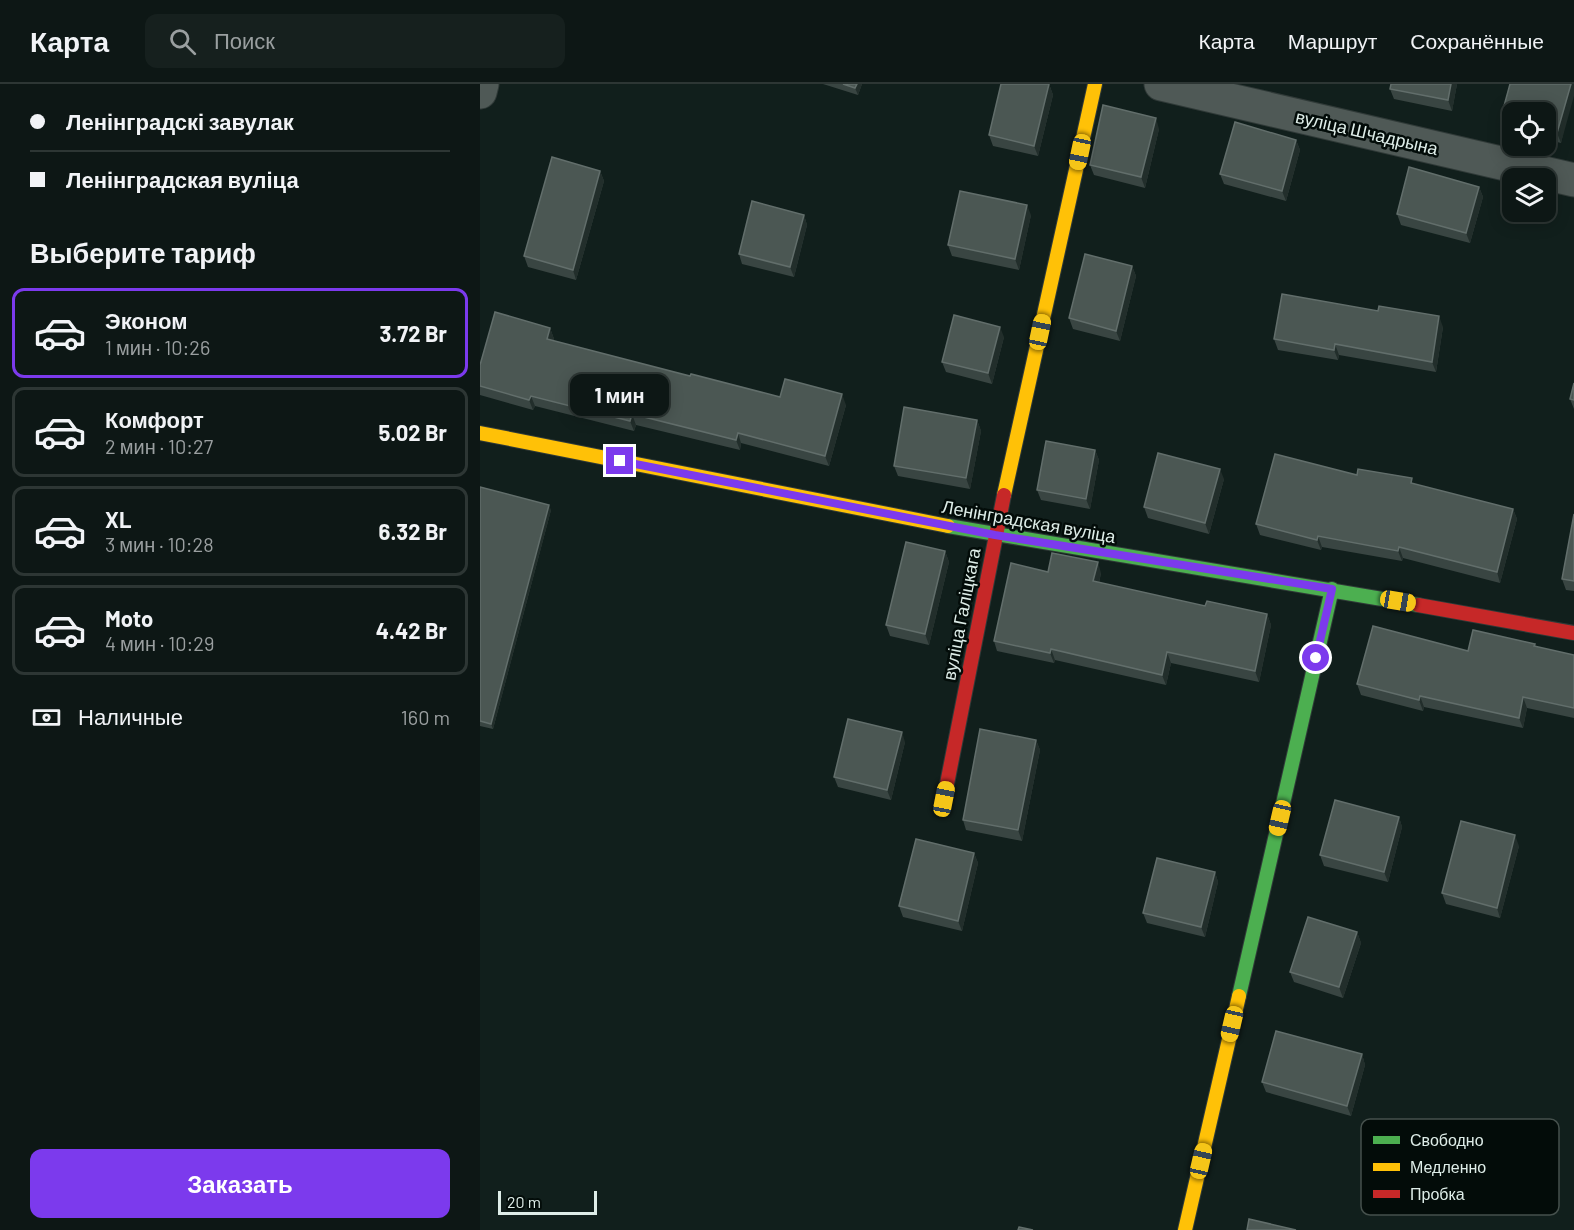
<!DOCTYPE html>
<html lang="ru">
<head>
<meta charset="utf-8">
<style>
  body { margin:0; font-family:Barlow,sans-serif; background:#16201e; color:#f1f3f6; height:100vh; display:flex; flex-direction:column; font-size:22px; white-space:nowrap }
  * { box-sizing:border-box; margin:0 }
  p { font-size:20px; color:#9a9fa0 }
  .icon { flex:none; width:33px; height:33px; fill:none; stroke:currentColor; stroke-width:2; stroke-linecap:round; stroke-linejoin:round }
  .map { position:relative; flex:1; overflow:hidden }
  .drawer { display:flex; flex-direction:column; background:#0d1715; width:480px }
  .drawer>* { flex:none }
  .guide { display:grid; align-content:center; height:132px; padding:0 30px; background:#0d1715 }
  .controls { position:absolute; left:1022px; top:18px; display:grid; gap:12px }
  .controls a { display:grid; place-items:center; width:54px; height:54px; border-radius:12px; background:#0d1715; box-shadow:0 3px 15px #0003,0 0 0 2px #2d3634; font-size:30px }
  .scale { position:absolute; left:18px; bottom:15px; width:99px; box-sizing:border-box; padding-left:6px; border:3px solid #deede8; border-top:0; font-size:16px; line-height:21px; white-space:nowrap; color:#deede8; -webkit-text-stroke:4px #030c09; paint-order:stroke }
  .end { position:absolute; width:27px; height:27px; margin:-14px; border:8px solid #7c3aed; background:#fff; box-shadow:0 0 0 3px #fff }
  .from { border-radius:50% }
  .bubble { position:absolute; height:42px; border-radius:12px; background:#0d1715; box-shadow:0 3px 15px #0003,0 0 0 2px #2d3634; font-size:20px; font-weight:700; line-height:42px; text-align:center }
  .car { position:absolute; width:18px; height:36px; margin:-18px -9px; border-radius:8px; box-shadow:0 0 4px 2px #0007; background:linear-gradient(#f5c518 24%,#345 0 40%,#f5c518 0 76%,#345 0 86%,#f5c518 0) }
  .guide b { display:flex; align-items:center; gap:21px; height:57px; font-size:22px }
  .guide b+b { border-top:2px solid #2d3634 }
  .guide i { width:15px; height:15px; background:#f1f3f6 }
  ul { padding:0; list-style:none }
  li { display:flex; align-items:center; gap:18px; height:90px; margin:0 12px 9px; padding:0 18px; border:3px solid #2d3634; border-radius:12px }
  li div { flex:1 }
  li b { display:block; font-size:22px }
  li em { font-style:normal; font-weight:700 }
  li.on { border-color:#7c3aed }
  li>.icon { width:54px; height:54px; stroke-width:1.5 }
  h2 { padding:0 30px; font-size:27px; line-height:72px }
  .pay { display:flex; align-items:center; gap:15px; height:66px; padding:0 30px; font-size:22px }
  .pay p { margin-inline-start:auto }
  .primary-button { display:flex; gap:12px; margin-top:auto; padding:12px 30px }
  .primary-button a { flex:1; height:69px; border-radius:12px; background:#7c3aed; color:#fff; font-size:24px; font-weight:700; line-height:69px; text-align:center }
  header { display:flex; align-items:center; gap:36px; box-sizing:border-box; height:84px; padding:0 30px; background:#0d1715; border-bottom:2px solid #2d3634 }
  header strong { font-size:28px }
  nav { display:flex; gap:33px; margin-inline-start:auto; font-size:21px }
  .search { width:420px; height:54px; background:#16201e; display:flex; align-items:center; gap:15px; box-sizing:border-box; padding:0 21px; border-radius:12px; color:#9a9fa0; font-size:22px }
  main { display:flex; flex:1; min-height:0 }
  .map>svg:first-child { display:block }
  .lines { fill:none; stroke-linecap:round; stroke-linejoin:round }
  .street-casing { stroke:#303a38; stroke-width:35 }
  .fast-casing { stroke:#303a38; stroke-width:16 }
  .slow-casing { stroke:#303a38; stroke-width:16 }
  .jam-casing { stroke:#303a38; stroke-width:16 }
  .street { stroke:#4f5956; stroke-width:33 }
  .fast { stroke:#4caf50; stroke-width:14 }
  .slow { stroke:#ffc107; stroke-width:14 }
  .jam { stroke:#c62828; stroke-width:14 }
  .wall { fill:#394542 }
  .shaded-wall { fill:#222e2b }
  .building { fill:#4b5753; stroke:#626e6b; stroke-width:1.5 }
  .route { stroke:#7c3aed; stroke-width:8 }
  .labels { text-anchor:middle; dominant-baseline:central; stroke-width:5; stroke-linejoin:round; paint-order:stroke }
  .street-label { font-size:18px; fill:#deede8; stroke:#030c09 }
  .key { fill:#030c09; stroke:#45504c; stroke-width:1.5 }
  .key-label { font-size:16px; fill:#deede8 }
</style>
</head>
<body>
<header>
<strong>Карта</strong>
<div class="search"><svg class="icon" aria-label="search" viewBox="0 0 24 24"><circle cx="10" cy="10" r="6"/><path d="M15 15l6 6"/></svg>Поиск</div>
<nav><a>Карта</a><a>Маршрут</a><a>Сохранённые</a></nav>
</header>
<main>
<section class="drawer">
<div class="guide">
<b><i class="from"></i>Ленінградскі завулак</b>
<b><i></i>Ленінградская вуліца</b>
</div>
<h2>Выберите тариф</h2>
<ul>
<li class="on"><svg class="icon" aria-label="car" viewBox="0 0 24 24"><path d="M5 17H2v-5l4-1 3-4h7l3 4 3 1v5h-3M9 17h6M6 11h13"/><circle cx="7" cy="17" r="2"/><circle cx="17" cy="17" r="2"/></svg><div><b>Эконом</b><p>1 мин · 10:26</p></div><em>3.72 Br</em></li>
<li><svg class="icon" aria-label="car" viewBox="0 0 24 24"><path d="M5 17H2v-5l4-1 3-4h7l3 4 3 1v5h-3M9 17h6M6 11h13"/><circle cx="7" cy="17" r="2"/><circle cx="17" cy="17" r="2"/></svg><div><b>Комфорт</b><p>2 мин · 10:27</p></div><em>5.02 Br</em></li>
<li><svg class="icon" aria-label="car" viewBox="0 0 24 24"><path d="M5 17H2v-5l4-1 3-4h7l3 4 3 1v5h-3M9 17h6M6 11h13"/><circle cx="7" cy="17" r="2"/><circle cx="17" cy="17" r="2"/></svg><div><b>XL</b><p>3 мин · 10:28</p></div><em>6.32 Br</em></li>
<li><svg class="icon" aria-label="car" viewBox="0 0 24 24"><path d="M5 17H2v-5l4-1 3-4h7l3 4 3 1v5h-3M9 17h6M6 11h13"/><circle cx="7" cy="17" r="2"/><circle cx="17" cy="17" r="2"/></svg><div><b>Moto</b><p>4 мин · 10:29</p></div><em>4.42 Br</em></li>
</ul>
<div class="pay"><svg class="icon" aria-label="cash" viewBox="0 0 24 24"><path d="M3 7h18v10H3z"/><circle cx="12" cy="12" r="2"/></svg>Наличные<p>160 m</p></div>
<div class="primary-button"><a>Заказать</a></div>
</section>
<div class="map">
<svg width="1094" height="1146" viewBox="0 0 1094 1146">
  <rect width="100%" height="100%" fill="#111f1c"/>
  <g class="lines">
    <defs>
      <path id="street" d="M681,0l413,96
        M0,8l2,-8"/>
      <path id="fast" d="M468,442l470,79
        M759,912l93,-407"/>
      <path id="slow" d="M0,349l468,93
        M524,411l91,-411
        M705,1146l54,-234"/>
      <path id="jam" d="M938,521l156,28
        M464,715l60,-304"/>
    </defs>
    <!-- street casing -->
    <use href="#street" class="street-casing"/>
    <!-- fast casing -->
    <use href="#fast" class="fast-casing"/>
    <!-- slow casing -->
    <use href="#slow" class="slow-casing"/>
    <!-- jam casing -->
    <use href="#jam" class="jam-casing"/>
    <!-- street -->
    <use href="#street" class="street"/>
    <!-- fast -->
    <use href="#fast" class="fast"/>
    <!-- slow -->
    <use href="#slow" class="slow"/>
    <!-- jam -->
    <use href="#jam" class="jam"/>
  </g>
  <!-- wall -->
  <path class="wall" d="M343,0h39l-4,11z
    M569,0l4,11 -15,61 -45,-10 -4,-11z
    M977,0l-5,27 -58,-12 -4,-10z
    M1094,0l-13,59 -16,-4v-27h-33v18l-7,-2 -4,-11z
    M679,45l-14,59 -51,-13 -4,-10z
    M816,56l4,10 -14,51 -62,-17 -4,-10z
    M120,87l4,10 -28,99 -48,-13 -4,-11z
    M999,103l4,10 -13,46 -69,-18 -4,-11z
    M324,131l3,10 -13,52 -52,-13 -3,-10z
    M551,131l-12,55 -67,-14 -4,-11z
    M652,182l4,10 -16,65 -47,-12 -4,-11z
    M898,227l65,16 -7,45 -97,-17 -1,5 -60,-10 -4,-11z
    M70,244l4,11v2l136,35 90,21 66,8 -17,61 -88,-23 -1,7 -104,-25 -2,6 -99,-25 -2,4 -53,-15v-30z
    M524,253l-12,47 -46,-12 -4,-10z
    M1094,299v26l-4,-10z
    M497,336l4,11 -11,58 -72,-13 -4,-10z
    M615,366l4,10 -9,49 -49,-9 -4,-10z
    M877,391l56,9 100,25 4,10 -17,64 -97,-25 -1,3 -80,-14 -1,3 -61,-15 -4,-11z
    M744,395l-15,55 -61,-16 -4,-11z
    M0,403l71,23 -58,219 -13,-3z
    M1094,430v77l-8,-1 -4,-11z
    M465,467l4,11 -20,83 -39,-9 -4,-11z
    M568,488l53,1 -2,10 106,23 62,8 4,11 -12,57 -88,-19 -5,22 -111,-25 -1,3 -57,-12 -3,-10z
    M1055,560l1,3 38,8v63l-47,-10 -4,20 -99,-21 -1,4 -62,-16 -4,-11 111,-33z
    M556,656l4,10 -18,91 -56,-11 -3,-10z
    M425,658l-14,58 -53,-13 -4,-10z
    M919,733l3,10 -14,55 -64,-16 -4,-11z
    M1039,762l-19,72 -54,-14 -4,-11z
    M494,769l4,10 -16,68 -59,-14 -4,-11z
    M735,788l3,10 -13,55 -58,-14 -4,-10z
    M877,848l4,11 -18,55 -49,-16 -4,-10z
    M882,970l3,11 -14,51 -85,-24 -4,-10z"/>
  <!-- shaded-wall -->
  <path class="shaded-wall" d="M377,0h5l-4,11 -3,-7z
    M569,0l4,11 -15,61 -4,-10z
    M971,0h6l-5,27 -4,-11z
    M1091,0h3v12l-13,47 -4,-10z
    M676,34l3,11 -14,59 -4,-11z
    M816,56l4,10 -14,51 -4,-10z
    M120,87l4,10 -28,99 -3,-10z
    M999,103l4,10 -13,46 -4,-10z
    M547,121l4,10 -12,55 -4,-11z
    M324,131l3,10 -13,52 -4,-10z
    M652,182l4,10 -16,65 -4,-10z
    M959,232l4,11 -7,45 -4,-10z
    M520,243l4,10 -12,47 -4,-11z
    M70,244l4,11 -3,11 -4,-11z
    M855,260l4,11 -1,5 -4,-10z
    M362,310l4,11 -17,61 -4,-10z
    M51,312l4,10 -2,4 -4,-10z
    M152,330l4,11 -2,6 -4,-10z
    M497,336l4,11 -11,58 -4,-11z
    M258,349l3,10 -1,7 -4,-10z
    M615,366l4,10 -9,49 -4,-10z
    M740,385l4,10 -15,55 -4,-11z
    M69,421l2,5 -58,219 -2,-5z
    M1033,425l4,10 -17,64 -3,-11z
    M838,452l4,11 -1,3 -4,-10z
    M919,463l4,11 -1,3 -4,-10z
    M465,467l4,11 -20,83 -4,-11z
    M618,478l3,11 -4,19 -4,-11z
    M787,530l4,11 -12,57 -4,-11z
    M571,565l4,11 -1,3 -4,-10z
    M687,568l4,11 -5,22 -4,-10z
    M940,612l4,11 -1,4 -4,-11z
    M1043,613l4,11 -4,20 -4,-10z
    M422,648l3,10 -14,58 -4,-10z
    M556,656l4,10 -18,91 -4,-11z
    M919,733l3,10 -14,55 -4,-10z
    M1035,751l4,11 -19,72 -3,-10z
    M494,769l4,10 -16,68 -4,-10z
    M735,788l3,10 -13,55 -4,-10z
    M877,848l4,11 -18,55 -4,-11z
    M882,970l3,11 -14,51 -4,-10z"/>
  <!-- building -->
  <path class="building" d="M363,0h14l-2,4z
    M521,0h48l-15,62 -45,-11z
    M911,0h60l-3,16 -58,-11z
    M1030,0h61l-14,49 -12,-4v-17h-33v8l-11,-3z
    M623,21l53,13 -15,59 -51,-12z
    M755,38l61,18 -14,51 -62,-17z
    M72,73l48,14 -27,99 -49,-14z
    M929,83l70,20 -13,46 -69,-19z
    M480,107l67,14 -12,54 -67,-14z
    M272,117l52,14 -14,52 -51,-13z
    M605,170l47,12 -16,65 -47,-13z
    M802,210l96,17 1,-5 60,10 -7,46 -97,-18 -1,6 -60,-11z
    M15,228l55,16 -3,11 143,37 1,-2 89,23 5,-18 57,15 -17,62 -87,-23 -2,7 -104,-26 -2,7 -99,-25 -2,4 -49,-14v-21z
    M474,231l46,12 -12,46 -46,-11z
    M1094,299v17l-4,-1z
    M424,323l73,13 -11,58 -72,-12z
    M566,357l49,9 -9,49 -49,-9z
    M678,369l62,16 -15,54 -61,-16z
    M795,370l82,21 1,-6 54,9 -1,5 102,26 -16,63 -98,-25 -1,4 -80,-15 -1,4 -61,-16z
    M0,403l69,18 -58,219 -11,-3z
    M1094,430v67l-12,-2z
    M426,458l39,9 -20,83 -39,-9z
    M572,469l46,9 -5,19 112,25 2,-5 60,13 -12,57 -88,-19 -5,23 -111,-26 -1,4 -56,-12 17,-78 37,9z
    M893,542l95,25 5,-21 62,14 -1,2 40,9v53l-51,-11 -4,21 -99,-22 -1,4 -62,-16z
    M368,635l54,13 -15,58 -53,-13z
    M500,645l56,11 -18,90 -55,-10z
    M855,716l64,17 -15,55 -64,-17z
    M981,737l54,14 -18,73 -55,-15z
    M436,755l58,14 -16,68 -59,-15z
    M677,774l58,14 -14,55 -58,-14z
    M828,833l49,15 -18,55 -49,-15z
    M796,947l86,23 -15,52 -85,-24z
    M769,1135l47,11h-49z
    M539,1143l14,3h-15z"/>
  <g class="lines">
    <!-- route -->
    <path class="route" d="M140,377l375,74 337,54 -16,69"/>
  </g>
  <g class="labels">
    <!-- street labels -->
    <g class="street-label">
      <text transform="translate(887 48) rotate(13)">вуліца Шчадрына</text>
      <text transform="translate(549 437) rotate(10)">Ленінградская вуліца</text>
      <text transform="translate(481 530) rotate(-79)">вуліца Галіцкага</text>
    </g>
  </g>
  <!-- legend -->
  <rect x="881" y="1035" width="198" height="96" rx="9" class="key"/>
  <rect x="893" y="1052" width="27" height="8" fill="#4caf50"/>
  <rect x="893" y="1079" width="27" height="8" fill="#ffc107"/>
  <rect x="893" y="1106" width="27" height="8" fill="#c62828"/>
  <g class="key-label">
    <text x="930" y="1062">Свободно</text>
    <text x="930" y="1089">Медленно</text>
    <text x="930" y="1116">Пробка</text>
  </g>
</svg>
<div class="controls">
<a><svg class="icon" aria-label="locate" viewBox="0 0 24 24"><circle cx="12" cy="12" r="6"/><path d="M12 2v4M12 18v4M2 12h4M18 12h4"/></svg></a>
<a><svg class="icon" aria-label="layers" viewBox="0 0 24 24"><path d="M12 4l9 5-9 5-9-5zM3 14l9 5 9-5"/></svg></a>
</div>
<div class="scale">20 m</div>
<i class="end from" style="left:836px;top:574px"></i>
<i class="end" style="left:140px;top:377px"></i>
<div class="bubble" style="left:90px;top:290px;width:99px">1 мин</div>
<i class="car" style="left:600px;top:68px;rotate:192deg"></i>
<i class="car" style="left:560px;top:248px;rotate:12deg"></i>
<i class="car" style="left:918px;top:517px;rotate:100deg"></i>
<i class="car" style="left:464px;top:715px;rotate:11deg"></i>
<i class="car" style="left:800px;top:734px;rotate:193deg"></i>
<i class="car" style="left:752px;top:940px;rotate:193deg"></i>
<i class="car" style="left:721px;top:1077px;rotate:13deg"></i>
</div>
</main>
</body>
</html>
